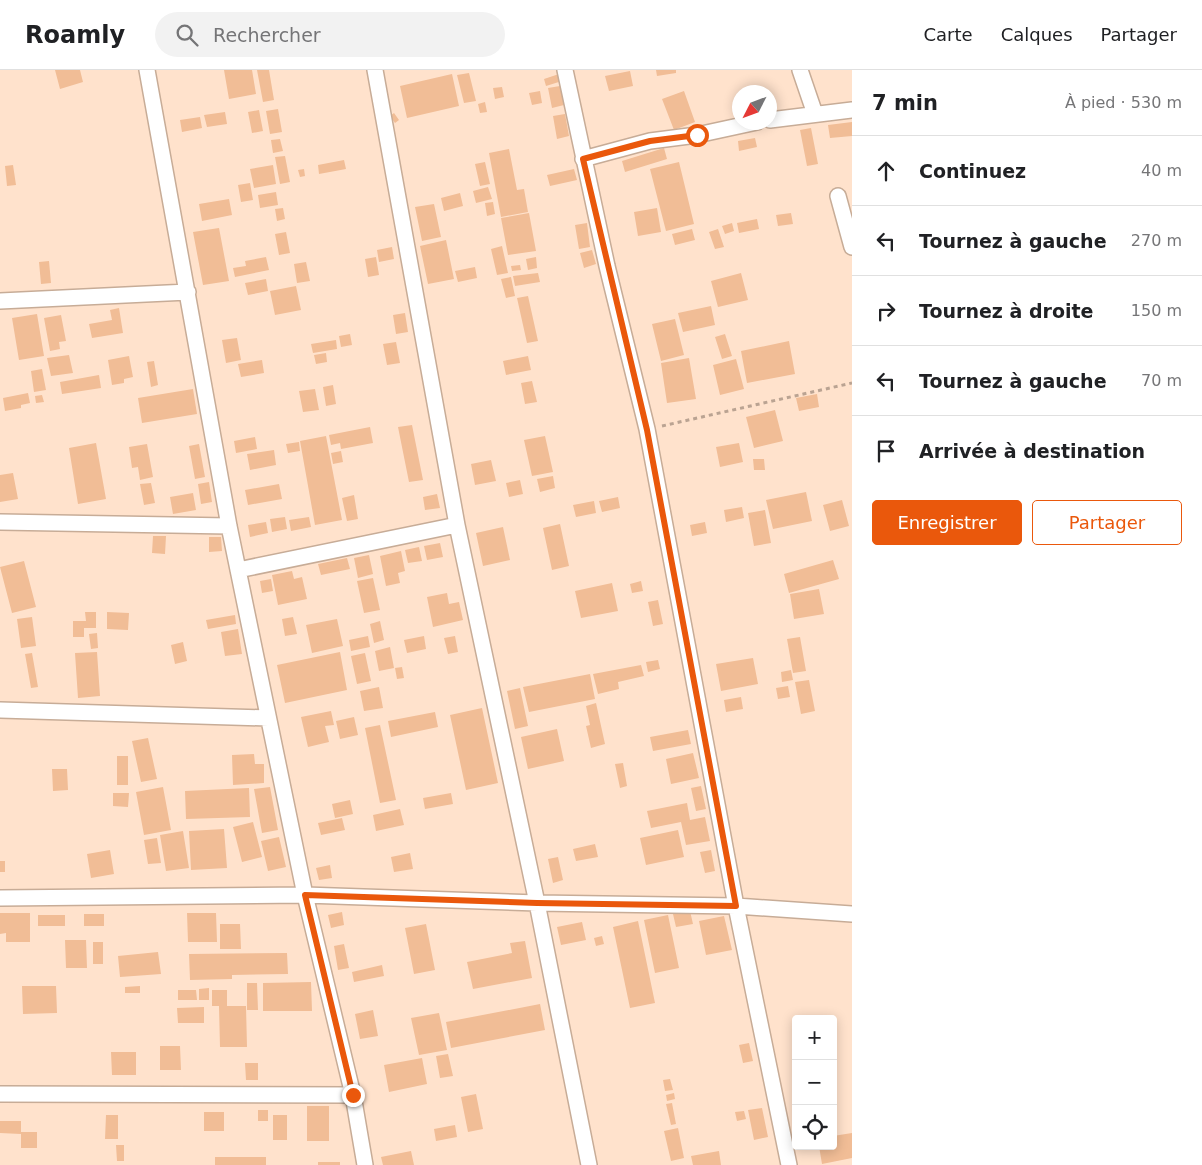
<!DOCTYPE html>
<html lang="fr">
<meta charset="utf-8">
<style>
:root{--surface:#fff;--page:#f2f2f2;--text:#202124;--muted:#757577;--line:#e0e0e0;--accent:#ea580c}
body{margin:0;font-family:"DejaVu Sans",sans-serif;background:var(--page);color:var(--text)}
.controls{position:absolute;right:15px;bottom:15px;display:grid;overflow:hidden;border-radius:5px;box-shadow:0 2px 12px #0003}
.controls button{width:45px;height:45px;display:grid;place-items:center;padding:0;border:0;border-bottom:1px solid var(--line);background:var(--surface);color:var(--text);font:25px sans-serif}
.compass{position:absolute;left:732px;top:15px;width:45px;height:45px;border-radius:50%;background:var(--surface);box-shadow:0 2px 12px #0003;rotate:228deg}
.stop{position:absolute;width:15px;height:15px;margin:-11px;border:4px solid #ea580c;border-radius:50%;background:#fff}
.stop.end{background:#ea580c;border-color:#fff;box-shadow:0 1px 5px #0008}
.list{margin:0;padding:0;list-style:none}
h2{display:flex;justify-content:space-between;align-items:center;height:65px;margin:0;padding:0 20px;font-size:21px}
h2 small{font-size:16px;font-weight:400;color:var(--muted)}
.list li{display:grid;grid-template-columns:32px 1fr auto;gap:15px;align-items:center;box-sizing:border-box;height:70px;padding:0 20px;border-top:1px solid var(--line)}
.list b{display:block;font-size:19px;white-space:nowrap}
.list em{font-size:16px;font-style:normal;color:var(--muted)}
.actions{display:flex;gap:10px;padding:15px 20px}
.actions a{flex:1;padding:11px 0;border:1px solid var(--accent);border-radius:5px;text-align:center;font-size:18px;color:var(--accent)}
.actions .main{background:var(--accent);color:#fff}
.icon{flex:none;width:28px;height:28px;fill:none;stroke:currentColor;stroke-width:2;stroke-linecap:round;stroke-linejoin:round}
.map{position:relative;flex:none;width:852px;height:1095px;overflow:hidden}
header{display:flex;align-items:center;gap:30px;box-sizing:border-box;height:70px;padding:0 25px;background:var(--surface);border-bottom:1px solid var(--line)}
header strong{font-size:24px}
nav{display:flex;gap:28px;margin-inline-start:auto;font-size:18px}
.search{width:350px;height:45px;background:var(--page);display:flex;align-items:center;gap:12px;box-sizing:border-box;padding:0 18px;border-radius:28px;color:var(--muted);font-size:19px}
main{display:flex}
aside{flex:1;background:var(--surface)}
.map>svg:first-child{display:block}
.building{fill:#f1bd96}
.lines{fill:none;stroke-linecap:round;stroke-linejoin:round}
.street-casing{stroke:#c7ac97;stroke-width:18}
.path{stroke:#baa392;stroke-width:3;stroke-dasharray:4 4;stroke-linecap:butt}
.street{stroke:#fff;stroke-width:15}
.route{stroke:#ea580c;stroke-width:6}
</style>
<header>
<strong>Roamly</strong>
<div class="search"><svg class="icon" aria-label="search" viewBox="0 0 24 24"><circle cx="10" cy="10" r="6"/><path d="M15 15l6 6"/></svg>Rechercher</div>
<nav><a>Carte</a><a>Calques</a><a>Partager</a></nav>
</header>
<main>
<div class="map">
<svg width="852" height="1095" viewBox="0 0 852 1095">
<rect width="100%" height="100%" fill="#ffe2cc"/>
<!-- building -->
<path class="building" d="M55,0H80L83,12L60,19Z
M224,0H252L256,24L229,29Z
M257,0H269L274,30L263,32Z
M656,0H676V3L657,6Z
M630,1L633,16L609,21L605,6Z
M469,3L476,31L464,33L457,5Z
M452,4L459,36L407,48L400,16Z
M559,4L562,11L546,16L544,9Z
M560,16L564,35L552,38L548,18Z
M502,17L504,27L495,29L493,18Z
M540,21L542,33L532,35L529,23Z
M684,21L695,52L674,60L662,29Z
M485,32L487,42L480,43L478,34Z
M278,39L282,62L270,64L266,41Z
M259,40L263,61L252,63L248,42Z
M225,42L227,54L207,57L204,45Z
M394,43L399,50L395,53L390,46Z
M565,44L569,66L557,69L553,46Z
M200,47L202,58L182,62L180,50Z
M852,52V66L830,68L828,55Z
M811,58L818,94L807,96L800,60Z
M755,68L757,77L739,81L738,71Z
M280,69L283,81L273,83L271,70Z
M664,78L667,89L625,102L622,91Z
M509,79L517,120L524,119L528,142L501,147L489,83Z
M285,86L290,112L280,114L275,87Z
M344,90L346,99L319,104L318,95Z
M485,92L490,114L480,116L475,94Z
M679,92L694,154L666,161L650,99Z
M13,95L16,115L7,116L5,96Z
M273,95L276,114L254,118L250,99Z
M304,99L305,106L300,107L298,100Z
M574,99L577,110L550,116L547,105Z
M250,113L253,130L241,132L238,115Z
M488,117L492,129L476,133L473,121Z
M276,122L278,135L260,138L258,125Z
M460,123L463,136L444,141L441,128Z
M229,129L232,145L202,151L199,134Z
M493,132L495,144L487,146L485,133Z
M434,134L441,167L422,171L415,137Z
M283,138L285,149L277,151L275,139Z
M657,138L661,162L638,166L634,142Z
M529,143L536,181L508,185L501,148Z
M791,143L793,154L778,156L776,145Z
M757,149L759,159L739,163L737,153Z
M587,153L590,177L579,179L575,155Z
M732,153L734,161L725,164L722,156Z
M219,158L229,211L203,215L193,162Z
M692,159L695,170L675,175L672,164Z
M718,159L724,177L715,179L709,162Z
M286,162L290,183L279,185L275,164Z
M446,170L454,209L428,214L420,176Z
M502,176L508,203L497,205L491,179Z
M392,177L394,189L379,192L377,180Z
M592,180L596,194L584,198L580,183Z
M266,187L269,200L235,207L233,198L246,196L245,191Z
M376,187L379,205L368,207L365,189Z
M536,187L537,198L528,200L526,189Z
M49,191L51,213L41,214L39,192Z
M306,192L310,211L297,213L294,194Z
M520,195L521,200L512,201L511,196Z
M475,197L477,208L458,212L455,201Z
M538,203L540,212L515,216L513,206Z
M741,203L748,230L718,237L711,211Z
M511,207L515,226L506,228L501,209Z
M266,209L268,221L248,225L245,213Z
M296,216L301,240L275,245L270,221Z
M528,226L538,271L527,273L517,228Z
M711,236L715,255L683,262L678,243Z
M119,238L123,263L92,268L89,254L112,250L110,240Z
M405,243L408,262L396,264L393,245Z
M37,244L44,286L19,290L12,248Z
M61,245L66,271L59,272L60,279L50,281L44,248Z
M675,249L684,285L661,291L652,254Z
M350,264L352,275L341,277L339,266Z
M725,264L732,286L722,289L715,267Z
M237,268L241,290L226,293L222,270Z
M336,270L337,279L313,283L311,274Z
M789,271L795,304L747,313L741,281Z
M396,272L400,293L387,295L383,274Z
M326,283L327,292L316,294L314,285Z
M69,285L73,303L51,306L47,288Z
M129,286L133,307L124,309V313L112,315L108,290Z
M528,286L531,300L506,305L503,291Z
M689,288L696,329L667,333L661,293Z
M736,289L744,319L720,325L713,295Z
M262,290L264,303L241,307L238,294Z
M154,291L158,315L151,317L147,292Z
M42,299L46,320L34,322L31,301Z
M99,305L101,318L62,324L60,312Z
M532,311L537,332L525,334L521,313Z
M333,315L336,334L326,336L323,317Z
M193,319L197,344L142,353L138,328Z
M315,319L319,340L303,342L299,321Z
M28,323L30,333L21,335V338L5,341L3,328Z
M817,324L819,337L799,341L796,328Z
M42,325L44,332L36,333L35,326Z
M775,340L783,371L754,378L746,347Z
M412,355L423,410L409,412L398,357Z
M370,357L373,373L341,379L340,373L331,375L329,365Z
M326,366L342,450L315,455L300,371Z
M545,366L553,402L532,406L524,370Z
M255,367L257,379L236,383L234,371Z
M299,372L300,381L288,383L286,374Z
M96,373L106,429L78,434L69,378Z
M739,373L743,392L720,397L716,377Z
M147,374L153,407L140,410L138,397L132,398L129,377Z
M199,374L205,407L195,409L189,376Z
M274,380L276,395L250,400L247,384Z
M341,381L343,392L333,394L331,383Z
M753,389H764L765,400H754Z
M491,390L496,411L475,415L471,394Z
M13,403L18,429L0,432V405Z
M553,406L555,418L540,422L537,409Z
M520,410L523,424L509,427L506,413Z
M209,412L212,432L201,434L198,414Z
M151,413L155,433L144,435L140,414Z
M279,414L282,429L248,435L245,420Z
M806,422L812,451L773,459L766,430Z
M193,423L196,440L173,444L170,427Z
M437,424L440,438L425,440L423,427Z
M354,425L358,449L347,451L342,428Z
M618,427L620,438L602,442L599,431Z
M842,430L849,456L830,461L823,435Z
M594,431L596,443L576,447L573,435Z
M742,437L744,448L726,452L724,440Z
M765,440L771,473L754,476L748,443Z
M285,447L287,459L272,462L270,449Z
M309,447L311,457L291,461L289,450Z
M266,452L268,463L250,467L248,455Z
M705,452L707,463L692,466L690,455Z
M560,454L569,496L552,500L543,458Z
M503,457L510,490L483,496L476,463Z
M153,466H166L165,484L152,483Z
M209,467H221L222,481L209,482Z
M440,473L443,487L427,490L424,476Z
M419,477L422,491L408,493L405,480Z
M401,481L405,501L398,503L400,513L386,516L380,486Z
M369,485L373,504L358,508L354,488Z
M347,488L350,499L321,505L318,494Z
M833,490L839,509L789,523L784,504Z
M24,491L36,537L12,543L0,497Z
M292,501L294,509L302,507L307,529L278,535L272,505Z
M373,508L380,540L364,543L357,511Z
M271,509L273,521L262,523L260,511Z
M641,511L643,521L632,523L630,514Z
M612,513L618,541L581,548L575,521Z
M819,519L824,544L794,549L790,524Z
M447,523L449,534L459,532L463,550L433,557L427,527Z
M658,530L663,554L653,556L648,532Z
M85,542H96V558H84V567H73V551H86Z
M107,542L129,543L128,560L107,559Z
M235,545L236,554L208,559L206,550Z
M32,547L36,576L21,578L17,549Z
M293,547L297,564L285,566L282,549Z
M337,549L343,576L312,583L306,555Z
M380,551L384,570L374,573L370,554Z
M238,559L242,584L225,586L221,562Z
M97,563L98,578L91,579L89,564Z
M368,566L370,577L351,581L349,570Z
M424,566L426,579L407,583L404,570Z
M455,566L458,582L448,584L444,568Z
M800,567L806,601L793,603L787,569Z
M183,572L187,591L175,594L171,575Z
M390,577L394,598L379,601L375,581Z
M97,582L100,626L78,628L75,583Z
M340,582L347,620L285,633L277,595Z
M32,583L38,617L31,618L25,584Z
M365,583L371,611L357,614L351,586Z
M753,588L758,614L721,621L716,594Z
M658,590L660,599L648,602L646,592Z
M641,595L644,606L618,612L619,619L598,624L593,604Z
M402,597L404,608L397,609L395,598Z
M791,600L793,610L782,612L781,602Z
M590,604L595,629L529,642L523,617Z
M809,610L815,641L801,644L795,612Z
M788,616L790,627L778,629L776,618Z
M379,617L383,638L364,641L360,621Z
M520,618L528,656L515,659L507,621Z
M741,627L743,639L726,642L724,630Z
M596,633L605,674L591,678L586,656L590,655L586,636Z
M482,638L498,713L466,720L450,645Z
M331,641L334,655L325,656L329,672L308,677L301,647Z
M435,642L438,657L391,667L388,651Z
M354,647L358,665L340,669L336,651Z
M380,655L396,730L380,733L365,658Z
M557,659L564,691L528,699L521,667Z
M688,660L691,674L653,681L650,667Z
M148,668L157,709L141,712L132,671Z
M693,683L699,708L671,714L666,689Z
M254,684L255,694H264V713L233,715L232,685Z
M117,686H128V715H117Z
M623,693L627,716L620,718L615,694Z
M52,699H67L68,720L53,721Z
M701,716L706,739L696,741L691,718Z
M163,717L171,760L144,765L136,722Z
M270,717L278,760L262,763L254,719Z
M249,718L250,747L186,749L185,721Z
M113,723H129L128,737L113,736Z
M451,723L453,734L425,739L423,728Z
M350,730L353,744L335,748L332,734Z
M687,733L690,750L705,747L710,771L686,775L681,752L651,758L647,741Z
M400,739L404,755L376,761L373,745Z
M342,748L345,760L321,765L318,753Z
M253,752L262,787L242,792L233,757Z
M224,759L227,798L191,800L189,761Z
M678,760L684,787L646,795L640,768Z
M183,761L189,798L166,801L160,765Z
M279,767L286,797L268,801L261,771Z
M157,768L161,793L148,794L144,770Z
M595,774L598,787L576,791L573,779Z
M110,780L114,804L91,808L87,784Z
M711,780L715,801L705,803L700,782Z
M410,783L413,799L394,802L391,787Z
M558,787L563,810L553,813L548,789Z
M0,791H5V802H0Z
M330,795L332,808L319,810L316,798Z
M690,841L693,854L676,857L673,844Z
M342,842L344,855L331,858L328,845Z
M0,843H30V872H6V863L0,864Z
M187,843H216L217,872H188Z
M84,844H104V856H84Z
M38,845H65V856H38Z
M668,845L679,898L655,903L644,850Z
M724,846L732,880L706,885L699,851Z
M638,851L655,933L630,938L613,857Z
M582,852L586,870L561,875L557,857Z
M220,854H240L241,879H220Z
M426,854L435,900L414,904L405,858Z
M602,866L604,874L596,876L594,868Z
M65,870H86L87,898H66Z
M525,871L532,908L473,919L467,892L512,883L510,873Z
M93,872H103V894H93Z
M344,874L349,898L338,900L334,876Z
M158,882L161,904L120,907L118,886Z
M287,883L288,904L232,905V909L190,910L189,884Z
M382,895L384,906L354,912L352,902Z
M311,912L312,941H263V913Z
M247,913H257L258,940H247Z
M22,916H56L57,943L23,944Z
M140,916V923H125V917Z
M209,918V930H199V919Z
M178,920H196L197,930H178Z
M212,920H227V936H246L247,977H220L219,936H212Z
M540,934L545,960L451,978L446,952Z
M204,937V953H178L177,938Z
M373,940L378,966L360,969L355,944Z
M439,943L447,980L419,985L411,948Z
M749,973L753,991L743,993L739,975Z
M160,976H180L181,1000H160Z
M111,982H136V1005H112Z
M448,984L453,1006L440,1008L436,986Z
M422,988L427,1014L389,1022L384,995Z
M245,993H258V1010H246Z
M670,1009L673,1020L665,1021L663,1010Z
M674,1023L675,1029L667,1031L666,1025Z
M476,1024L483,1059L468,1062L461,1027Z
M672,1033L676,1054L671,1055L666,1034Z
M307,1036H329V1071H307Z
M762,1038L768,1067L754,1070L748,1040Z
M258,1040H268V1051H258Z
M744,1041L746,1049L737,1051L735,1042Z
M204,1042H224V1061H204Z
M106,1045H118V1069H105Z
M273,1045H287V1070H273Z
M0,1051H21V1062H37V1078H21V1064L0,1063Z
M455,1055L457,1067L436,1071L434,1059Z
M678,1058L684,1088L671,1091L664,1061Z
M852,1063V1088L822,1094L819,1076H833V1066Z
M116,1075H124V1091H117Z
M411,1081L414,1095H383L381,1087Z
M719,1081L721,1095H693L691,1086Z
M215,1087H266V1095H215Z
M318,1092H340V1095H318Z"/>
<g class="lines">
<!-- street casing -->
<g class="street-casing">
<path id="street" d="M147,0L229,456L305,825L353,1025L365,1095
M375,0L457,455L537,833L589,1095
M565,0L607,196L647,359L736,836L789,1095
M800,0L815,44
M770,50L852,40
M583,89L650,71L697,65L757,52
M838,126L852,177
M0,231L188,222
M0,452L229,456
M238,500L457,455
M0,640L268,648
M0,828L305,825L537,833L736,836L852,844
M0,1024L353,1025"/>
</g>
<!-- path -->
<path class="path" d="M662,356L852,313"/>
<!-- street -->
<use href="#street" class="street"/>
</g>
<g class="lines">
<!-- route -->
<path class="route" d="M353,1025L305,825L537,833L736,836L647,360L583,89L650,71L697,65"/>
</g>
</svg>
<div class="controls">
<button>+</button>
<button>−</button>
<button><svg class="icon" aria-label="locate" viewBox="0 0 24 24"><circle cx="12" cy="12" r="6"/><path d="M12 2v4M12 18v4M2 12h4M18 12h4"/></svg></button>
</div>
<svg class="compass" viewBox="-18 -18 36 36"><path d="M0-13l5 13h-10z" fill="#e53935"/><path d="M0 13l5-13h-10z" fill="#757577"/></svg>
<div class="stop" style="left:697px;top:65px"></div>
<div class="stop end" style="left:353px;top:1025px"></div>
</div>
<aside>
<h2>7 min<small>À pied · 530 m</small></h2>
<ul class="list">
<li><svg class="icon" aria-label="ahead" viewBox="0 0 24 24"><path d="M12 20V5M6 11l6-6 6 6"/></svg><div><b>Continuez</b></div><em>40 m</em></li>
<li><svg class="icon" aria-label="left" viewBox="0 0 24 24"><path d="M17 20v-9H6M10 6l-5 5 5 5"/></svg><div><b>Tournez à gauche</b></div><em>270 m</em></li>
<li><svg class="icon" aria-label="right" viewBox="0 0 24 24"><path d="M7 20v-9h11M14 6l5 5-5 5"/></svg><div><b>Tournez à droite</b></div><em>150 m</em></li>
<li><svg class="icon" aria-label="left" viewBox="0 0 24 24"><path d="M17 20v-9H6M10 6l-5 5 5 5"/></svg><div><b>Tournez à gauche</b></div><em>70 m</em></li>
<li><svg class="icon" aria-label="arrive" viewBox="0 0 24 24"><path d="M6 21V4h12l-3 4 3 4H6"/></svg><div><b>Arrivée à destination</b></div></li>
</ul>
<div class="actions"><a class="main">Enregistrer</a><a>Partager</a></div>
</aside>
</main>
